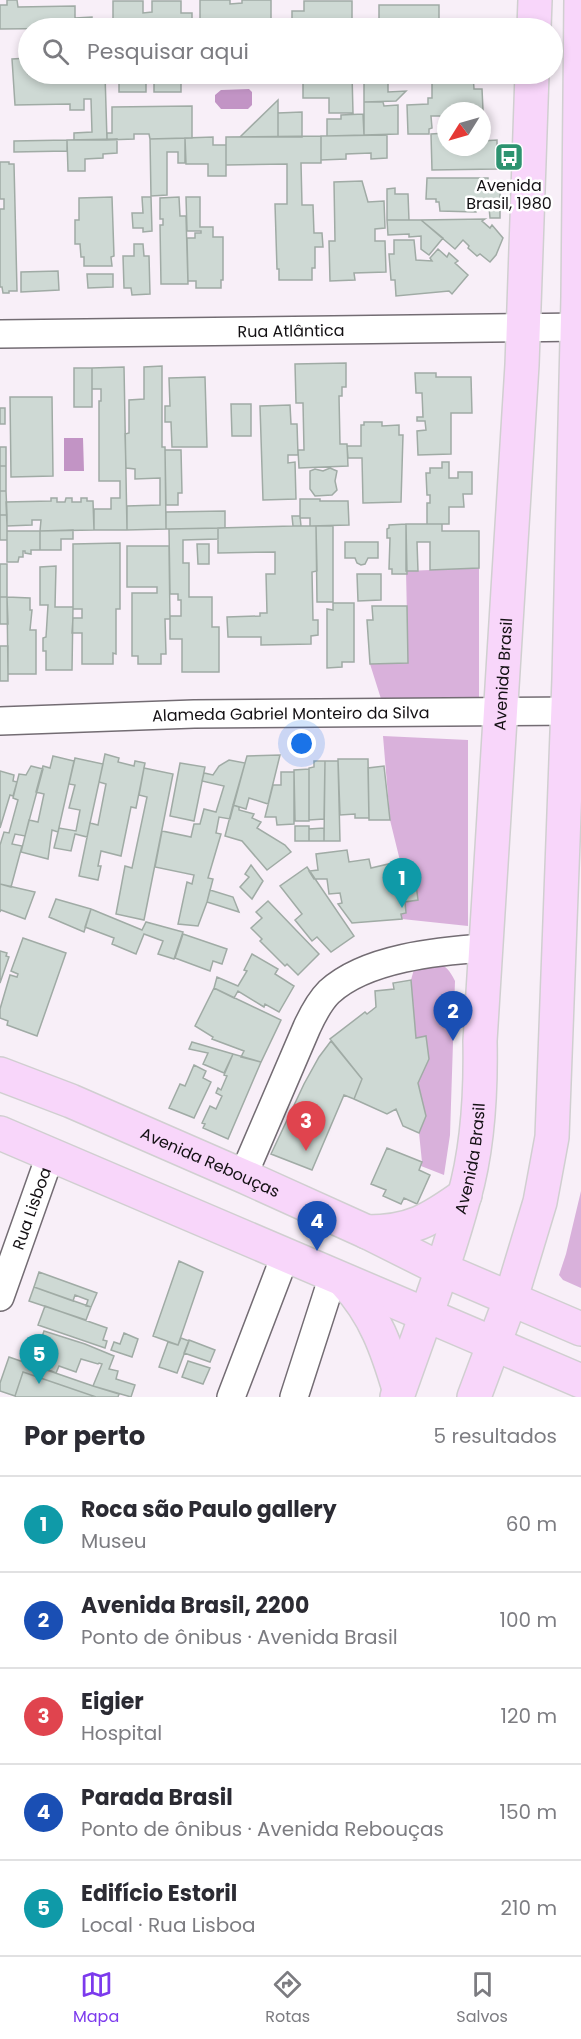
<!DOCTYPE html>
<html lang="pt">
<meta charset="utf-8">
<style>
:root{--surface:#fff;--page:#f2f2f3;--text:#2b2b33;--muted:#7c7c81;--line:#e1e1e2;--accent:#7c3aed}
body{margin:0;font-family:Poppins,sans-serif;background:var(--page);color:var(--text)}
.compass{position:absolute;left:437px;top:102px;width:54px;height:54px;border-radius:50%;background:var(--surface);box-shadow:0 3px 9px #0003;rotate:233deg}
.you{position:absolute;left:302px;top:744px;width:21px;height:21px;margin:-15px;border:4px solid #fff;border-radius:50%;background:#1a73e8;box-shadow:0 0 0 9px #1a73e833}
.badge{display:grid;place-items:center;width:39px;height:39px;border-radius:50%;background:var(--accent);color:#fff;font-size:20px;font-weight:700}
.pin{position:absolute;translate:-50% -50px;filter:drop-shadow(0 2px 3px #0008)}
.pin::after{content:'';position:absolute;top:32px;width:21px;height:18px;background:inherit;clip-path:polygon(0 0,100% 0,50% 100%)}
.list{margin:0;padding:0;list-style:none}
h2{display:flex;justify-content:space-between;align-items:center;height:78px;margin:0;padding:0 24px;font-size:26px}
h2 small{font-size:20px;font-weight:400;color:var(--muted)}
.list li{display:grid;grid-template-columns:39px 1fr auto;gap:18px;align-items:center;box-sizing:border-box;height:96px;padding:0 24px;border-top:2px solid var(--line)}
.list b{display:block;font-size:22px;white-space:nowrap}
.list p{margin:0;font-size:20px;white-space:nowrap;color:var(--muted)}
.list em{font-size:20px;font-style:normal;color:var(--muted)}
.icon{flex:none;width:33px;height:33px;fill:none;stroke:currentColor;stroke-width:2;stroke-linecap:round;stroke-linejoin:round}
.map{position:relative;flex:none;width:581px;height:1397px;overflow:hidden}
.search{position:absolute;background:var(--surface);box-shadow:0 3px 9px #0003;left:18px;right:18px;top:18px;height:66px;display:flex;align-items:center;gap:15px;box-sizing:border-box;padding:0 21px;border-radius:33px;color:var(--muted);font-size:22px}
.sheet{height:558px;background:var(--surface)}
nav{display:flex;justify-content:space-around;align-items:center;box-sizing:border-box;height:84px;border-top:2px solid var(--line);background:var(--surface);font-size:16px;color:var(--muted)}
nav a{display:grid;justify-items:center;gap:3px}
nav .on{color:var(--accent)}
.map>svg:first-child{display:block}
.green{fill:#d9b1db}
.water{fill:#c294c5}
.building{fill:#ced9d4;stroke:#a0aba5;stroke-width:1.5}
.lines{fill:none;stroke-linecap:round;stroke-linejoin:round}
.minor-casing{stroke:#736c73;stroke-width:30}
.major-casing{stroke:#d0cfd0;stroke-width:36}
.minor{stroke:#fff;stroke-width:27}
.major{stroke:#f8d6fa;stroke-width:33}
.labels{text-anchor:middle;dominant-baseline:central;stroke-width:5;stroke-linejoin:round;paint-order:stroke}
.poi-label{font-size:16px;fill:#131013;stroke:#fff}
.street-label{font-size:16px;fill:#131013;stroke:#fff}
</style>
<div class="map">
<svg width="581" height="1397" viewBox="0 0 581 1397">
<rect width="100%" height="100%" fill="#f8eff8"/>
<!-- green -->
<path class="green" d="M479,568V704L382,702L370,664L408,663L406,571Z
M383,736L468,740V926L402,919L401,914L406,913L405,902L418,900L404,877L390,820Z
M416,962C437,963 445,960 455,981L450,1135L444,1175L421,1166L422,1162L419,1133L426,1116L418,1083L429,1059L426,1037L416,1038L411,980Z
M581,1191V1288L563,1280L559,1275L566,1254Z"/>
<!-- water -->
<path class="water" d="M249,89L252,92V105L248,109H221L215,102V95L221,90Z
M64,438H83L84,471H64Z"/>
<!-- building -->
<path class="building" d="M7,0H17L18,7L75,6V18L92,17V28L0,29V5H7Z
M200,0H230V4L242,3V0H271V25H267V28H204V24L200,23Z
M113,1H143V13L152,12V1H181V13H192V28H113Z
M304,1H352V28H292V11H304Z
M379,5H439V28H379Z
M28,58V74H105L107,140H74V133L92,132L91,99H84V110H70V104L15,105L12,59Z
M154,74H181V92H154Z
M303,74H352L353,113H329V98H303Z
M457,74H473L474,89H482L483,110L446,111V116H431L432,128L429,129V134H408L407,105L428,104V98H432V81L458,80Z
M388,76V92L406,91L396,101L364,102V77Z
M146,77V92H119V78Z
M278,100V137H240Z
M364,102H383L384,106L398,105V134L364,135Z
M192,106V138L150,139L149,134H134V139L107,140V133H112V107Z
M302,112V137H278V113Z
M363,114L364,135L327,136V119H341V115Z
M446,133V147H482V141L497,140V169L432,170L431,134Z
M387,135V158L371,159V153L346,154V159L321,160V136Z
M321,136V163H301L302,205H313L314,233H322L323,247H315V268H312V280H279V269H277L275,204H287V164L226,165V137Z
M213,137V145H226V176H208V164H186L185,138Z
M185,138V163H178V152H167V195L151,196L150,139Z
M117,139V153L103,154V158L85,159V171H68L67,140Z
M67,140V151L14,152V141Z
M0,162H9V164H14L17,291H9V293H3L2,287H0V209H4V199H0Z
M427,178H488V184H500V218H490L489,207H476V212L440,211L439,202H436V199H426Z
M362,181L368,202L384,201L385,228L375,229V241H385L386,272L354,273L355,280L330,281L329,241H335L334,182Z
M395,188V194H408L409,220H387V189Z
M112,197L114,256L111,257L112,266H84V257H81L80,244H75V220H79V198Z
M142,197H151L152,231L143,232V228H133L132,213H143Z
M179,197L180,216H186L188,284H161L160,225H163V219H160V198Z
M186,197H200V227H213V237H223V280H221V288H196V281H188L187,238H195V233H201V231H187Z
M485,219L482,221L490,228L492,225L503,238L496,255L490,262L480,254L477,256L468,248L469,246L463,240L455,249L421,220Z
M387,220H421L443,238L429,255L421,249V236L409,237V234L388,235Z
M394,240H414L416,260L432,261L430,258L438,249L447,257L449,253L458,261L455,263L468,275L452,294L449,291L396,296L395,280H391L389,254H394Z
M134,244H143L144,256H149L150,294L132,295L131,288H124L123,256H134Z
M58,271L59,290L21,292V272Z
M87,274H113V287L88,288Z
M346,363V387H342V396H339L340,444H347L348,466L299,468L298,450H304L303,403H296L295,364Z
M162,366V447H165L166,529L127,530V506L160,505V478L135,479V469L126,468L125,434L129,433V400L144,399V367Z
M124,367L127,530H94V509H111V498H120V481H99V401H101V389H92V368Z
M74,368H92V407H74Z
M415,373H436V377H471L472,413H451V454L418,455L417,431L426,430L425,421H417V417H423L422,393H416Z
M205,377L207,447H172L171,422H165V406H170L169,378Z
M10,397H52L53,476L11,477Z
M231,404H251V436H232Z
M290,405L291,424H297L298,455H288V463L295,462L296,499L263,500L260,406Z
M0,408H5V424H0Z
M364,422H382V426L399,425V435H403L401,502L363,503L362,458H348L347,446H361V425H364Z
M0,447H6V466H0Z
M165,450H181L182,493H178V505H166Z
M442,462H449V478H458V472H472V494H463L464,507H449V524H427V503H430V495H427L426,473H430V468H442Z
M0,466H6V491H0Z
M330,468L337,471L335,481L337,490L332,495L315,496L310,489V471L315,469L323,471Z
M0,491H6L7,515H0Z
M51,498H57V502H65L66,498H72V502H81V498H87V501H93L94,530L40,531L41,520H32V525L7,526L6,502L51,501Z
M300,499H320V501H348L349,525L310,526V518H300Z
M225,511V528L166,529V512Z
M0,515H7V540H0Z
M292,516H300L301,526H293Z
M406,524L407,574H392V569H389L390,538H387V529L389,528V525Z
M406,524H442V531H479V568L430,570V542H417L418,571H406Z
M293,526H316L317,571L312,572L313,620H318V635L311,636V644L261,645V637H228L227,617L260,616V613H267L266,574H275V552L218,553V528Z
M316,526H333V602H317Z
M218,528V539L183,540V563H189V597H212V627H219V672H182V639H170V616H181V600H178V594H170L169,529Z
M73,530V539H61V550H40V531Z
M7,531H40V550H31V554L25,553V551H23V557H19L18,562H7Z
M345,542H378V558H368L365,564L361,565L357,563L355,558H345Z
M120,543V609H116V654L113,653V664H82V633H72L73,618H82V609H73V544Z
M197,544H209V564H198Z
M127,546H169L170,619H165L166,654H161V664H138V656H132V593H157V587H127Z
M0,564H7V597H0Z
M56,566L55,607H73L72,670H46V651H43V638L46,637L48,605H40V567Z
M357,574H381V600L358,601Z
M0,597H7L8,624H0Z
M7,597L30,598V610H32L30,630H36V674H8Z
M333,603H354V662H342V667L327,668V609L333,610Z
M372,606H407L408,663L370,664L367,620H373Z
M0,646H8V681H0Z
M105,754L119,758L118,762L134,766L135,761L145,763L136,808L131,807L121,856L101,851L98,866H101L98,880L79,876L90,823L98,825L106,784L99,782Z
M280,755L268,804L249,798L246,809L233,805L247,756Z
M53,756L74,761L58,832L52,830L48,859L21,852L29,820L38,822L44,794L36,792L43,766L50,768Z
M75,758L103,764L87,837L75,834L71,851L54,848L59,828L76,831L80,810L69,808L75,785L69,784Z
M338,759H368L369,818H355V814L340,815Z
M229,760L245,763L230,819L219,817L216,833L221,834L208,878L213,879L207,902L198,926L178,924L187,882L192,884L194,875L155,867L162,831L191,837L194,824H200L204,809L216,812L224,786L202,781L204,773L213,775L219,766Z
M314,761H325L324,819L309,820V768L314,767Z
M325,761H338L340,841H324Z
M180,763L205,767L194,821L170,816Z
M31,766L43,769L25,836L15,834L12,844L22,846L11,887L0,884V845L4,832L9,833L18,800L13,798L19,774L26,775Z
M384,766L390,820H369L368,768Z
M144,768L173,774L144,920L116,914L125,866L132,868L147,797L139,795Z
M309,769V821H295L294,770Z
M0,771L14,775L13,781L17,782L13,796L10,795L0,828Z
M281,772H294V824L277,825L276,817H265L273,785H281Z
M233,805L239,807V810L254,814L252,818L261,822L257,828L285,845L291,852L267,870L242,841L225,836Z
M295,826H309V841H295Z
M324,828V841H309V829Z
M347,850L349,862L369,859L371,868L397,862L398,866L402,865L404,877L415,876L418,900L405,902L406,913L401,914L402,919L352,923L338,904L342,903L340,893L329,894L327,879H314L309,871L318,870L316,854Z
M251,865L263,881L252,899L240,887L249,877L245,874Z
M307,867L354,936L331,952L317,937L312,941L295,920L302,914L280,886Z
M0,884L35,892L25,919L1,910L0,912Z
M210,890L233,897L239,912L207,902Z
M56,899L91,909L84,932L49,917Z
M268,901L319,954L298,975L287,964L285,966L260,941L262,939L251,928L262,918L256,912Z
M91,909L142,930L146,922L183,932L174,959L158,954L163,941L144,934L136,954L112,944L114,938L85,927Z
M183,934L227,949L222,964L213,961L210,971L175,958Z
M23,938L66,953L37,1036L7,1025L8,1021L0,1018V1009L10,975L17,977L18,974L11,971Z
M0,951L7,953L6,956L9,957L0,983Z
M252,954L278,969L275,974L294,986L279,1012L265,1004L264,1007L238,991L234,998L214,988L217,977L238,986L247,971L244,970Z
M411,980L416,1038L426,1036L429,1059L418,1083L426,1116L419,1133L403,1126L396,1109L387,1114L354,1099L362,1079L330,1039L365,1012L367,1014L376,1007L375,991L394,989L393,983Z
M214,988L281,1020L261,1062L241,1057L244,1051L212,1039L213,1037L195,1026Z
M331,1041L362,1079L354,1099L344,1095L312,1170L271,1154L304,1084L319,1057Z
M192,1042L233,1054L224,1073L203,1064L208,1053L189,1049Z
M233,1054L261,1062L228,1139L203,1128L205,1124L202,1123L210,1106L216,1109L222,1096L216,1093L218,1088L221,1090L227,1076L224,1075Z
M194,1065L206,1071L203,1078L211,1082L194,1118L169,1108L180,1084L185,1086Z
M387,1148L422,1162L419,1170L430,1175L417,1204L404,1198L401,1204L383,1196L386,1190L371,1184Z
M179,1261L203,1272L178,1345L153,1336Z
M39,1272L97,1293L91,1307L86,1306L88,1300L75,1295L73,1301L34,1287Z
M34,1287L91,1307L86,1320L29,1301Z
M45,1306L107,1328L103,1340L107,1341L105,1348L38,1325Z
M44,1331L85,1344L114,1356L109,1369L118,1371L116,1379L135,1385L131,1397L93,1386L102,1364L99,1363L98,1364L81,1359L76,1372L59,1366L56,1373L49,1370L51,1363L35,1358Z
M124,1333L138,1339L132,1357L111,1350L114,1342L120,1344Z
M181,1338L189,1341L177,1373L159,1367L168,1342L178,1345Z
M189,1340L215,1350L210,1362L184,1353Z
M9,1357L93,1386L119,1394L118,1397H96L23,1372L15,1396L0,1391V1383Z
M188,1361L210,1368L203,1384L182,1377Z
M23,1372L96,1397H16L15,1396Z"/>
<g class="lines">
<!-- minor casing -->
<g class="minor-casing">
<g id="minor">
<path id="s1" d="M0,334L581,327"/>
<path id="s2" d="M0,721L194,714L581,711"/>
<path d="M243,1176L307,1027C313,1014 319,1002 329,992C366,958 438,951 486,948"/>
<path id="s3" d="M0,1297L51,1153"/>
<path d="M231,1397L285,1256"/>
<path d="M294,1397L333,1276"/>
</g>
</g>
<!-- major casing -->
<g class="major-casing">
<g id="major">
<path d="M534,28L535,0"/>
<path id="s4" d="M0,1074L71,1101L243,1176L367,1232L441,1269L581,1329"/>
<path d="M0,1133L581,1381"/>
<path d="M367,1232C411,1232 430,1220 465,1195"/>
<path d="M346,1283C375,1314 387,1349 399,1389"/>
<path id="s5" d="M397,1397C420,1331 446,1264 464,1197C478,1148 481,1092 480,1041L522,365L532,74"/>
<path d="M474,1397L511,1298L540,1202L552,1137L569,679L578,297L581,0"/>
</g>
</g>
<!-- minor -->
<use href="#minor" class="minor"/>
<!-- major -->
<use href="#major" class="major"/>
</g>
<!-- icons -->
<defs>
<g id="bus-square" transform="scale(1.5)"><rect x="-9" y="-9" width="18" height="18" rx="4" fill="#2d9370" stroke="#fff"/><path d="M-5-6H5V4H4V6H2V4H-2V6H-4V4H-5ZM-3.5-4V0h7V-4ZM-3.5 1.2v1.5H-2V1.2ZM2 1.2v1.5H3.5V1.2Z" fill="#fff"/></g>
</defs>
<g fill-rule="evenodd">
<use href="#bus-square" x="509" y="157"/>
</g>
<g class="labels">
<!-- poi labels -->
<g class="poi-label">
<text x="509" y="185">Avenida<tspan x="509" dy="18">Brasil, 1980</tspan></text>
</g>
<!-- street labels -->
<g class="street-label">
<text stroke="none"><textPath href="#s1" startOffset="291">Rua Atlântica</textPath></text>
<text stroke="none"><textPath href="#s5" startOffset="736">Avenida Brasil</textPath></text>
<text stroke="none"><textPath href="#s2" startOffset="291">Alameda Gabriel Monteiro da Silva</textPath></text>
<text stroke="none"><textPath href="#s5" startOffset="250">Avenida Brasil</textPath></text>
<text stroke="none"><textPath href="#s4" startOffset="228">Avenida Rebouças</textPath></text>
<text stroke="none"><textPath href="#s3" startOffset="94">Rua Lisboa</textPath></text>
</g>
</g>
</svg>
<svg class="compass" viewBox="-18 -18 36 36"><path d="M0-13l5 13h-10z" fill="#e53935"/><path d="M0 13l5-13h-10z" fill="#7c7c81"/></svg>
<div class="you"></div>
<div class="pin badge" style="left:402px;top:908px;background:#0f9aa8">1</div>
<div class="pin badge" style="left:453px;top:1041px;background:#1a4fb4">2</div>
<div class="pin badge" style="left:306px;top:1151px;background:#e0444e">3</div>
<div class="pin badge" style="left:317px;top:1251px;background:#1a4fb4">4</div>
<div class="pin badge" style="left:39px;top:1384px;background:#0f9aa8">5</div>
<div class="search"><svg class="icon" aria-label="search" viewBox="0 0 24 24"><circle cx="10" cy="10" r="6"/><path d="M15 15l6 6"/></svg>Pesquisar aqui</div>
</div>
<section class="sheet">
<h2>Por perto<small>5 resultados</small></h2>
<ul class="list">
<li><span class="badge" style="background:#0f9aa8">1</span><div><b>Roca são Paulo gallery</b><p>Museu</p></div><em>60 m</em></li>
<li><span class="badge" style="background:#1a4fb4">2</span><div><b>Avenida Brasil, 2200</b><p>Ponto de ônibus · Avenida Brasil</p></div><em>100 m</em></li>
<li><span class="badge" style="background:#e0444e">3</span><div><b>Eigier</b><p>Hospital</p></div><em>120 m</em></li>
<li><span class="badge" style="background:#1a4fb4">4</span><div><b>Parada Brasil</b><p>Ponto de ônibus · Avenida Rebouças</p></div><em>150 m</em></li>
<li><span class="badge" style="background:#0f9aa8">5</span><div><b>Edifício Estoril</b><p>Local · Rua Lisboa</p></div><em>210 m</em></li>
</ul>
</section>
<nav>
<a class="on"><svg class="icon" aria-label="map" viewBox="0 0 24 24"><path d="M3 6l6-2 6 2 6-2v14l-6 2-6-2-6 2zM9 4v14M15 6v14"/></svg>Mapa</a>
<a><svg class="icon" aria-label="directions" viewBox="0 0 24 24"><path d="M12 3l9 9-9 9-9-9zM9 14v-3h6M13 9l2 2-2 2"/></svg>Rotas</a>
<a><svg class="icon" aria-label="saved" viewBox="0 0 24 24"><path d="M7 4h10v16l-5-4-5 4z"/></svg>Salvos</a>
</nav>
